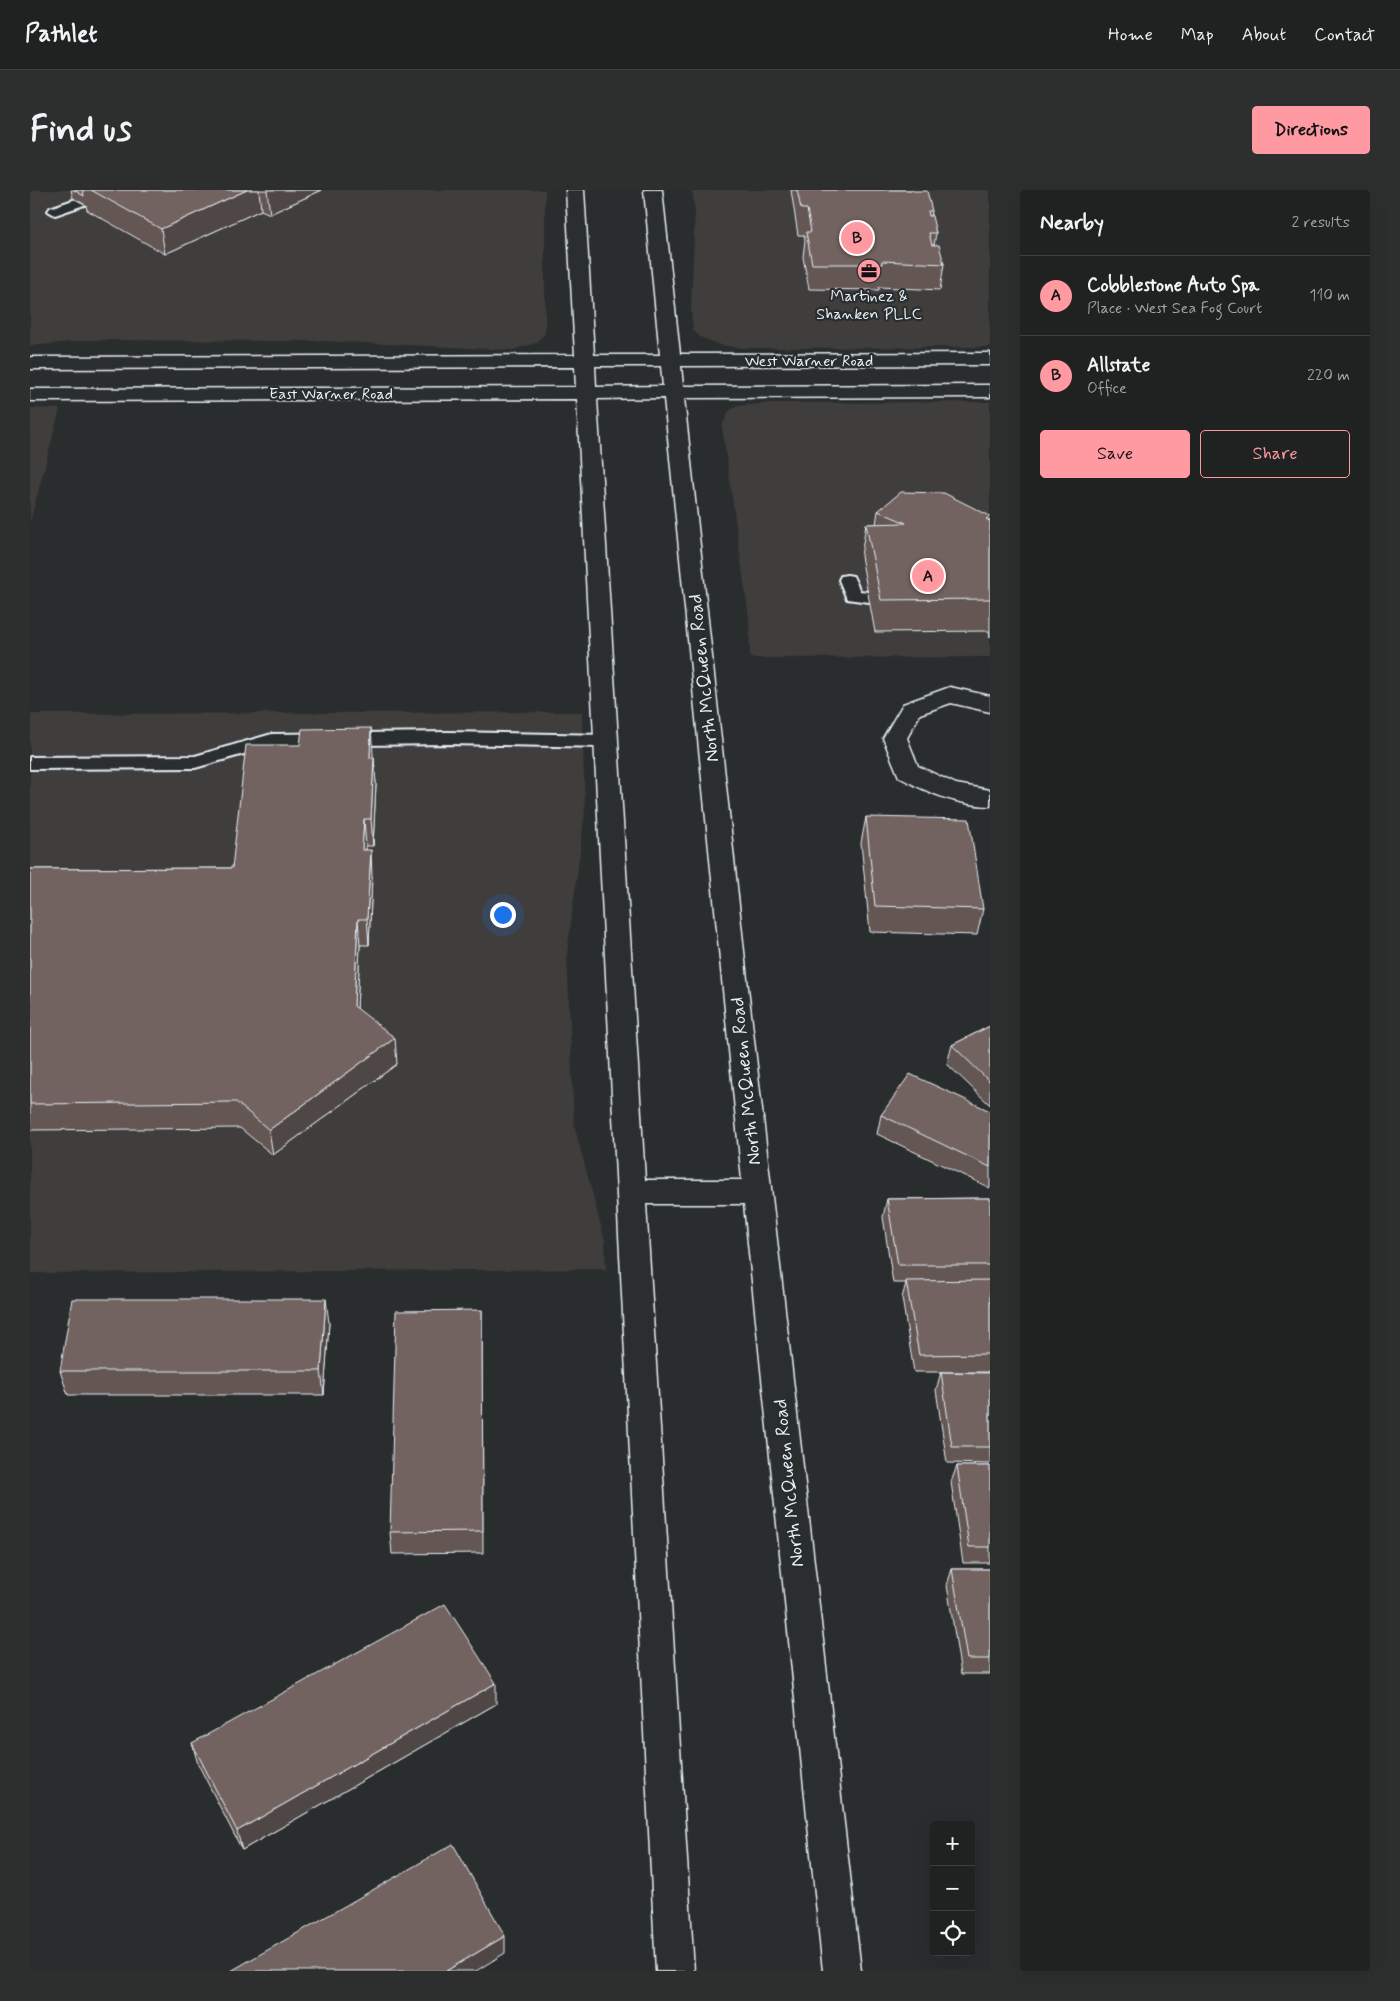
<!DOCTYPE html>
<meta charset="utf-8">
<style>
:root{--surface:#202222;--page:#2d2f2f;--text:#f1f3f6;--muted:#a2a4a5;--line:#3d3f40;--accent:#ff9aa2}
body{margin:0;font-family:Mynerve,sans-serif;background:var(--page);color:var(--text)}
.controls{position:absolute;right:15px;bottom:15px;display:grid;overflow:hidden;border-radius:5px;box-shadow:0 5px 20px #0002}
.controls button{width:45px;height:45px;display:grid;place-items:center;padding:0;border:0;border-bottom:1px solid var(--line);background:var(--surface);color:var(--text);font:25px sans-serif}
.you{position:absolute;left:472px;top:724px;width:18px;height:18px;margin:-12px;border:4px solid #fff;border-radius:50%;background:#1a73e8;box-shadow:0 0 0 8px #1a73e833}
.badge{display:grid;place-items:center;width:32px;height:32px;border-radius:50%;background:var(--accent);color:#111;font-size:16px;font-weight:700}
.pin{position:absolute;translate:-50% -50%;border:2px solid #fff;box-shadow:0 1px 5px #0006}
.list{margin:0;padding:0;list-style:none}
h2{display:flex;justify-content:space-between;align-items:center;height:65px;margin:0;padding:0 20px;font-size:21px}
h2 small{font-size:16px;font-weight:400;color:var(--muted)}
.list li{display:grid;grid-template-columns:32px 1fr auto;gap:15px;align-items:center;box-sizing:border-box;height:80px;padding:0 20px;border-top:1px solid var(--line)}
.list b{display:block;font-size:19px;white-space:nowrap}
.list p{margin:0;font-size:16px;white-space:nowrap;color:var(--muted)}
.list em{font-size:16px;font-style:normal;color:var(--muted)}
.actions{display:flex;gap:10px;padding:15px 20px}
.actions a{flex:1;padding:11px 0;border:1px solid var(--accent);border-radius:5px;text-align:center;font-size:18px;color:var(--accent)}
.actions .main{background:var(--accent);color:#111}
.icon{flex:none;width:28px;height:28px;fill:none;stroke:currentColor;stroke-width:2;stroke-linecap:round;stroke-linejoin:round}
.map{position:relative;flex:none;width:960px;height:1781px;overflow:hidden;border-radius:5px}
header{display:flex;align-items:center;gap:30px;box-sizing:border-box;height:70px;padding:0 25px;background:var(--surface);border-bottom:1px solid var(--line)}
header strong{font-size:24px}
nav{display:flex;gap:28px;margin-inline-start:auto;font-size:18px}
.intro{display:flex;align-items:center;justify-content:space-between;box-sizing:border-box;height:120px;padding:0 30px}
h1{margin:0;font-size:35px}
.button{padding:12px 22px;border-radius:5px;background:var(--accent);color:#111;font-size:18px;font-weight:700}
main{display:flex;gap:30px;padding:0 30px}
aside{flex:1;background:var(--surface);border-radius:5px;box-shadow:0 5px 20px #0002}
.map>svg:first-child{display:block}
.built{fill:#403e3d}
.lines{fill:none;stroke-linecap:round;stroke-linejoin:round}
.service-casing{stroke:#e8f1f8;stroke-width:4}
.minor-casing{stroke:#e8f1f8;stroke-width:3}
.secondary-casing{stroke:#e8f1f8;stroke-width:3}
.service{fill:#2a2d2e;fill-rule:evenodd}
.minor{fill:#2a2d2e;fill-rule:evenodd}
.secondary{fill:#2a2d2e;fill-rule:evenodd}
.wall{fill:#635653;stroke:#e8f1f8}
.shaded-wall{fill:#504644;stroke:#e8f1f8}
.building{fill:#736461;stroke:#e8f1f8}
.labels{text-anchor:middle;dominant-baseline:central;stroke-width:4.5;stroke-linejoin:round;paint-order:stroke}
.far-poi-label{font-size:16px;fill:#e8f1f8;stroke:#2a2d2e}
.far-street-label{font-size:16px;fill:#e8f1f8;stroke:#2a2d2e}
.street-label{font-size:19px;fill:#e8f1f8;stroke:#2a2d2e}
</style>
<header>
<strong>Pathlet</strong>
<nav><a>Home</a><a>Map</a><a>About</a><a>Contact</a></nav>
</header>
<div class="intro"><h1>Find us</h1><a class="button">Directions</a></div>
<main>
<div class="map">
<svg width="960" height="1781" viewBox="0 0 960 1781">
<rect width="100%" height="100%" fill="#2a2d2e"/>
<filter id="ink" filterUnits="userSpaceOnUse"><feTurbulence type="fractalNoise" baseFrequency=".02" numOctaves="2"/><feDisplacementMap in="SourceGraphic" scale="10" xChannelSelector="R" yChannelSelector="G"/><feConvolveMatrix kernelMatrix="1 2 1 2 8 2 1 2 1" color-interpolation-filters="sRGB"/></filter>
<g filter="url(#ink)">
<!-- built -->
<path class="built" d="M0,0H515V143L506,153L482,160L294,151L58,150L0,156Z
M662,0H960V157L712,158L690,155L670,147L663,140L661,120L665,22Z
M960,212V467L720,468L719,428L692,236L699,221L708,216L742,213Z
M0,218L30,219L0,332Z
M552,522L555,621L537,764L544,935L575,1051L576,1079L0,1083V524Z"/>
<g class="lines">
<!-- service casing -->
<g class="service-casing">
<path id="service" d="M52,7L57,8L59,11L57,14L25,25L18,21L20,18Z
M817,385L823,386L830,401L845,403L848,407L845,411L839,412L817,409L809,390L811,386Z
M418,542L576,545L582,547L585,551L582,555L576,557L418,554L242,556L165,578L0,579V567L165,566L242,544Z"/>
</g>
<!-- minor casing -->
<g class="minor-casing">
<path id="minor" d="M920,497L960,506V522L921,513L890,524L877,548L888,576L926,594L960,600V616C927,615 898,603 869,587L853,548L873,514Z"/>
</g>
<!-- secondary casing -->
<g class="secondary-casing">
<path id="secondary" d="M536,0H554L564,165H630L614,0H632L650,164L960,163V175L651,176L653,196L960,195V207L654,208L717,789L831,1781H793L714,1014H616L664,1781H626L547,209L0,211V199L546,197L545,177L0,179V167L545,165ZM565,176H631L633,196L566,197ZM634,208L712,990H615L567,209Z"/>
</g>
<!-- service -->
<use href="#service" class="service"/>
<!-- minor -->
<use href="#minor" class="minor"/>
<!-- secondary -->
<use href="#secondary" class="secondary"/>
</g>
<!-- wall -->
<path class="wall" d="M41,0H292L240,24L231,20L135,64L57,20L56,15L43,8Z
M761,0H882L902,21L901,26L906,43L904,55L914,74L910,100L849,97V100L779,99L773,67L775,50L774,45H768Z
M848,321L960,331V447L959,441L845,442L831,366L836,334H846Z
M343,565V568H344L346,594L343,656H336V660L342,687L339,755H330L327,819L367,874L243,965L210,938L0,940V679L202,678Z
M836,627L953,719L947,745L840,742L831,653Z
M960,836V915L917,874L922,855Z
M960,921V998L847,944L851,925Z
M960,1008V1182H884L872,1108L876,1093H863L853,1027L857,1009Z
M452,1120L453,1363L362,1364L360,1342Z
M299,1133L294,1205H38L30,1181Z
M911,1182L960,1183V1274L917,1273L906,1200Z
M927,1276H960V1373H933L921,1292Z
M922,1379H960V1484H931L917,1395Z
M466,1514L212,1660L168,1574L162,1553Z"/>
<!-- shaded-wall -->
<path class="shaded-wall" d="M217,0H229L231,20L135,64L131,39Z
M237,0H292L240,24Z
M341,538L343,565L342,594L340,568Z
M344,568L346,594L343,656L341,629Z
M334,629L336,656L334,687L332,660Z
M341,660L342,687L339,755L337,729Z
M328,729L330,755L326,842L324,816Z
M365,848L367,874L243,965L239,940Z
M296,1109L299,1133L294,1205L291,1181Z
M466,1493V1514L212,1660L207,1641Z
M475,1746V1763L446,1781H416Z"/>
<!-- building -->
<path class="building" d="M44,0H53L54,6Z
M61,0H217L131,39Z
M767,0H882L883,1H897L902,21H898L899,26H902L906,43H899L902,55H909L914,74L852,71V74H782L776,42H781L777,19H771Z
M871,302L914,303L960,326L956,329L960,331V409L851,410L836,334L876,333L848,321Z
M341,538L340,568H344L341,629H334L332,660H341L337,729H328L324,816L365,848L239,940L206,912L0,914V679L202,678L216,555H270L272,539Z
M836,627L939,629L953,719L845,716Z
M960,836V892L922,855Z
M880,884L960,921V977L851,925Z
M960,1008V1075H868L857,1009Z
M960,1090V1164L889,1165L876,1091Z
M42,1109H296L291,1181H30Z
M452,1120L453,1341L360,1342L366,1121Z
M911,1182L960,1183V1257H922Z
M927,1276H960V1357H939Z
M922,1379H960V1469H937Z
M415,1414L466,1493L207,1641L162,1553Z
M423,1654L475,1746L416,1781H201Z"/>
</g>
<!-- icons -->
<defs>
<g id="office-disc" transform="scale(1.25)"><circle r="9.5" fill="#ff9aa2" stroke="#2a2d2e"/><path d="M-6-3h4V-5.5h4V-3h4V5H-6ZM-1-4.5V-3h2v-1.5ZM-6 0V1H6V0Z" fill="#111"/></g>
</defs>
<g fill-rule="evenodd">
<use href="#office-disc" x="839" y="81"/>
</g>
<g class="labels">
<!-- far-poi labels -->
<g class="far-poi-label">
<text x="839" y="106">Martinez &amp;<tspan x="839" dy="18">Shanken PLLC</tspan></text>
</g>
<!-- far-street labels -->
<g class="far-street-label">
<text x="779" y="171">West Warner Road</text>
<text x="301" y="204">East Warner Road</text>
</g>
<!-- street labels -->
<g class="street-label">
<text transform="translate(674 488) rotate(-96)">North McQueen Road</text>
<text transform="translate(716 891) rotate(-96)">North McQueen Road</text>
<text transform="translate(759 1293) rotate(-96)">North McQueen Road</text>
</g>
</g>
</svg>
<div class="controls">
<button>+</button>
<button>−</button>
<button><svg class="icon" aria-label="locate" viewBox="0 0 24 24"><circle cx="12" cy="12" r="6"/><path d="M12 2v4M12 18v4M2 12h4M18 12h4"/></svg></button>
</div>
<div class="you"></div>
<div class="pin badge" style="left:898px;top:386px">A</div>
<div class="pin badge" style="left:827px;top:48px">B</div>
</div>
<aside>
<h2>Nearby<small>2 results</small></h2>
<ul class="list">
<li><span class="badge">A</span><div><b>Cobblestone Auto Spa</b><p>Place · West Sea Fog Court</p></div><em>110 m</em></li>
<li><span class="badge">B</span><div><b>Allstate</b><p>Office</p></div><em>220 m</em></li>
</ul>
<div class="actions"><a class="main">Save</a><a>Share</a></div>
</aside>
</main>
